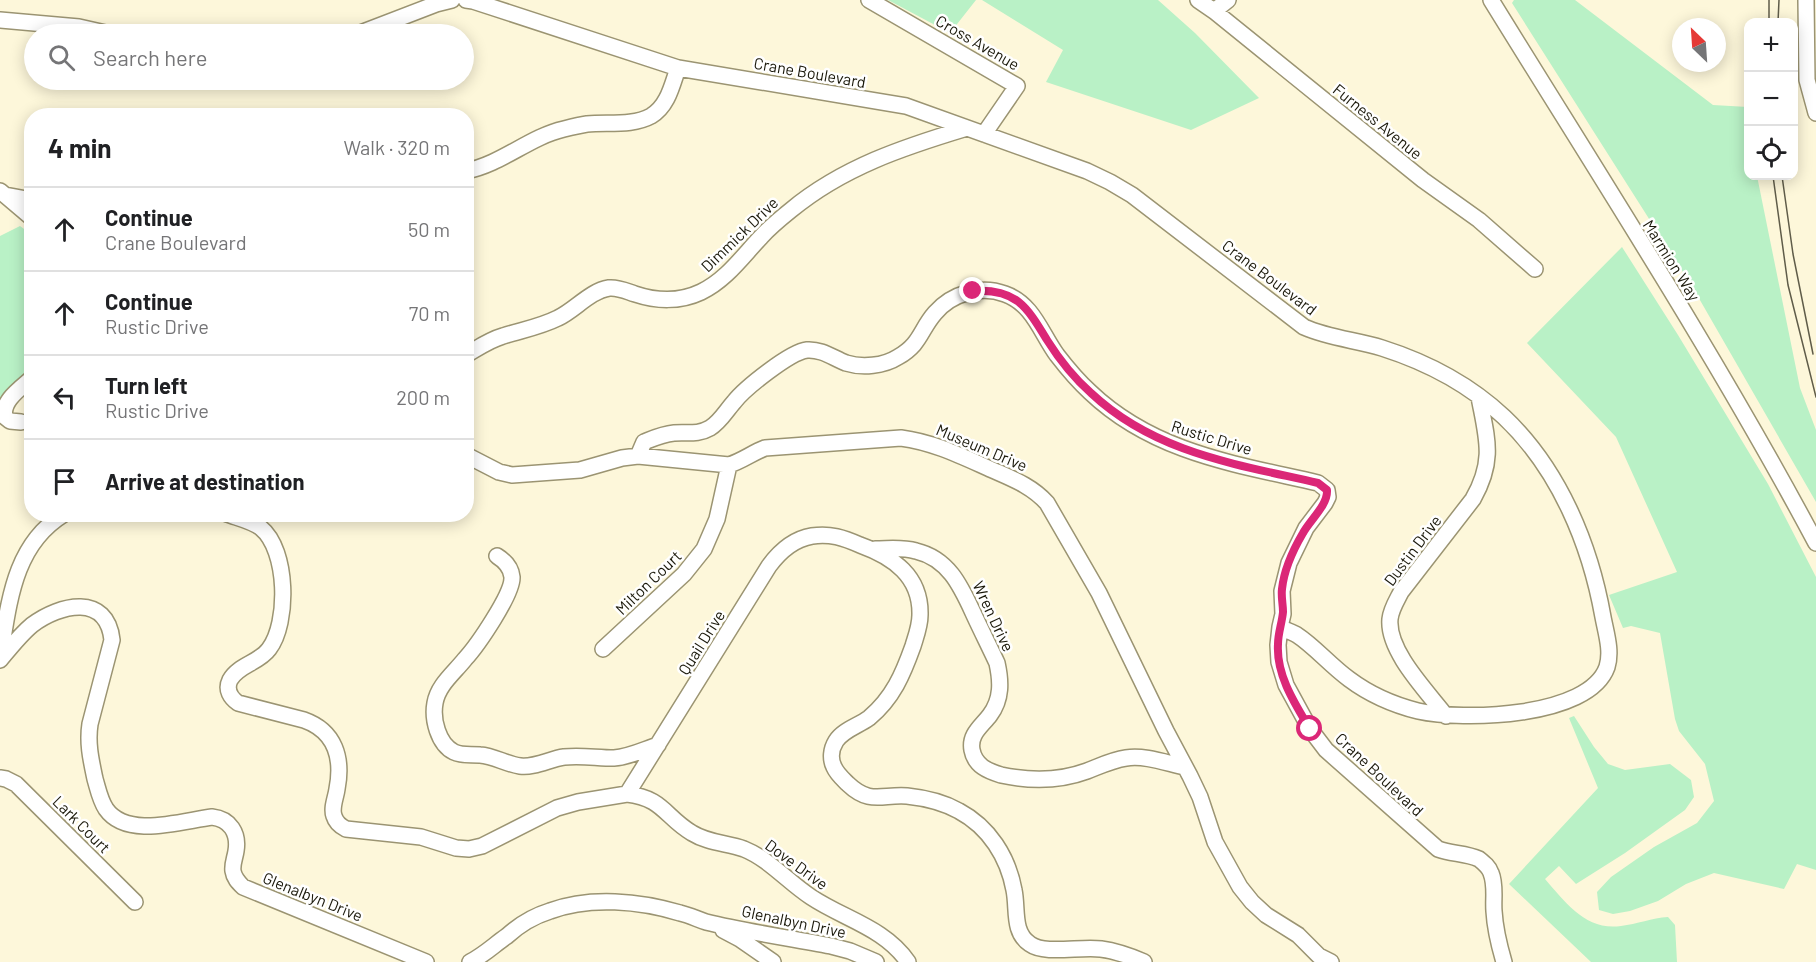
<!DOCTYPE html>
<meta charset="utf-8">
<style>
:root{--surface:#fff;--page:#f2f2f2;--text:#202124;--muted:#757577;--line:#e0e0e0}
body{margin:0;font-family:Barlow,sans-serif;background:var(--page);color:var(--text)}
.controls{position:absolute;right:18px;top:18px;display:grid;overflow:hidden;border-radius:12px;box-shadow:0 3px 15px #0003}
.controls button{width:54px;height:54px;display:grid;place-items:center;padding:0;border:0;border-bottom:2px solid var(--line);background:var(--surface);color:var(--text);font:30px sans-serif}
.compass{position:absolute;left:1672px;top:18px;width:54px;height:54px;border-radius:50%;background:var(--surface);box-shadow:0 3px 15px #0003;rotate:335deg}
.stop{position:absolute;width:18px;height:18px;margin:-14px;border:4px solid #db2777;border-radius:50%;background:#fff}
.stop.end{background:#db2777;border-color:#fff;box-shadow:0 2px 6px #0008}
.list{margin:0;padding:0;list-style:none}
h2{display:flex;justify-content:space-between;align-items:center;height:78px;margin:0;padding:0 24px;font-size:26px}
h2 small{font-size:20px;font-weight:400;color:var(--muted)}
.list li{display:grid;grid-template-columns:39px 1fr auto;gap:18px;align-items:center;box-sizing:border-box;height:84px;padding:0 24px;border-top:2px solid var(--line)}
.list b{display:block;font-size:22px;white-space:nowrap}
.list p{margin:0;font-size:20px;white-space:nowrap;color:var(--muted)}
.list em{font-size:20px;font-style:normal;color:var(--muted)}
.icon{flex:none;width:33px;height:33px;fill:none;stroke:currentColor;stroke-width:2;stroke-linecap:round;stroke-linejoin:round}
.map{position:relative;flex:none;width:1816px;height:962px;overflow:hidden}
.search{position:absolute;background:var(--surface);box-shadow:0 3px 15px #0003;left:24px;top:24px;width:450px;height:66px;display:flex;align-items:center;gap:15px;box-sizing:border-box;padding:0 21px;border-radius:33px;color:var(--muted);font-size:22px}
.panel{position:absolute;background:var(--surface);box-shadow:0 3px 15px #0003;left:24px;top:108px;width:450px;height:414px;border-radius:24px}
.map>svg:first-child{display:block}
.grass{fill:#b9f1c6}
.lines{fill:none;stroke-linecap:round;stroke-linejoin:round}
.minor-casing{stroke:#9b9472;stroke-width:18}
.minor{stroke:#fff;stroke-width:15}
.tram{stroke:#5f5c49;stroke-width:1.5}
.route{stroke:#db2777;stroke-width:8}
.labels{text-anchor:middle;dominant-baseline:central;stroke-width:5;stroke-linejoin:round;paint-order:stroke}
.street-label{font-size:16px;fill:#1a180a;stroke:#fff}
</style>
<div class="map">
<svg width="1816" height="962" viewBox="0 0 1816 962">
<rect width="100%" height="100%" fill="#fdf7da"/>
<!-- grass -->
<path class="grass" d="M888,0H976L950,33Z
M982,0H1158L1195,33L1259,98L1191,130L1046,82L1063,50Z
M1514,0H1575L1713,105L1748,107V176H1757L1800,388L1816,430V502L1693,288L1512,3Z
M20,226L31,234V366L0,399V236Z
M1622,247L1678,335L1768,484L1816,577V870L1797,864L1784,889L1714,873L1686,884L1658,901L1630,911L1613,914L1599,910L1597,892L1611,877L1654,847L1697,823L1714,801L1705,764L1679,731L1675,719L1660,633L1631,626L1623,628L1609,595L1677,572L1616,437L1527,343Z
M1574,716L1594,747L1608,764L1625,770L1670,764L1691,780L1694,797L1685,810L1625,853L1576,884L1559,866L1545,879C1566,903 1586,931 1621,926C1637,924 1652,918 1668,917L1675,925L1677,962H1591L1509,884L1598,788L1569,718Z"/>
<g class="lines">
<!-- minor casing -->
<g class="minor-casing">
<path id="minor" d="M466,0L473,1L678,68L906,106L1087,171L1110,182L1132,195L1304,327C1329,338 1356,340 1382,348C1426,362 1470,385 1504,417C1559,469 1590,544 1603,617C1606,633 1612,651 1607,667C1589,718 1462,721 1418,711C1394,705 1369,694 1349,679C1331,666 1314,646 1297,635C1292,632 1285,630 1280,627L1278,645L1279,662L1286,685L1310,729L1326,750L1438,849C1451,854 1466,853 1479,859C1484,863 1489,867 1491,873C1496,885 1493,899 1494,911C1495,929 1499,945 1504,962
M869,0L1017,86L984,134
M1198,0L1214,11L1423,180L1479,220L1535,269
M1491,0C1602,180 1717,357 1816,543
M1806,0L1807,80L1816,113
M1214,11L1228,0
M0,20L79,27L110,34
M358,34L436,4L452,0
M466,171C502,164 529,137 564,129C572,127 580,125 587,124C608,122 633,126 651,116C668,106 672,85 678,68
M0,191L32,218
M5,195L32,200
M466,355C478,348 489,340 503,336C522,330 540,327 558,318C575,310 590,291 609,288C618,287 626,291 635,294C656,301 680,302 701,292C726,280 742,257 761,237C770,227 781,218 791,210C843,167 904,147 967,128
M21,422L10,421L5,417C1,401 21,388 32,378
M466,455L499,472L512,475L580,470L622,458L638,456L729,465C742,461 752,453 765,448L901,438C932,442 959,455 988,468C1010,478 1031,485 1047,503L1099,593L1166,731L1190,776L1200,797L1215,842L1240,887L1252,902L1266,915L1298,935L1319,956L1331,962
M638,456L644,442C654,438 663,434 674,433C687,432 698,435 710,428C720,422 726,411 734,402C745,388 790,352 807,350C822,349 833,358 846,363C862,368 884,366 898,357C921,344 920,330 935,313C952,293 981,285 1005,294C1033,304 1041,333 1057,355C1067,368 1078,381 1090,392C1154,453 1236,464 1318,483L1327,490L1328,497L1325,503L1306,528L1289,563L1282,591L1283,614L1280,627
M227,514C238,518 252,521 261,528C288,550 289,623 269,649C259,663 238,665 230,680C225,690 231,698 238,703L304,720C335,731 343,758 337,789C336,797 331,808 334,816C336,823 340,826 346,829L421,837L456,848L469,849L482,846L557,808L578,802L627,794L769,566C780,551 794,539 812,536C830,533 844,538 860,545C893,557 921,576 920,615C920,626 916,636 913,646C903,674 893,698 869,718C858,726 843,730 836,741C831,749 830,759 834,767C837,774 843,779 848,784C870,805 882,794 907,796C926,798 943,802 959,811C989,827 1008,857 1014,890C1018,909 1012,932 1030,944C1045,955 1081,946 1101,949C1116,951 1130,956 1144,962
M875,549C889,549 902,547 916,551C950,559 962,589 975,617C982,632 990,648 997,663C1001,681 1002,699 990,715C982,726 969,734 972,750C975,766 988,771 1001,775C1029,781 1060,781 1087,771C1100,766 1112,760 1126,758C1145,755 1166,763 1185,767
M497,556C505,561 511,567 512,577C513,594 477,646 465,659C454,673 438,685 435,703C432,719 438,744 454,752C462,756 471,754 480,755C494,756 506,764 520,766C534,768 550,759 564,757C581,755 597,758 614,758C629,757 643,750 658,745
M603,649L684,574L704,549L717,519L729,465
M0,657C9,604 13,545 64,514
M0,660C10,648 20,635 32,625C60,604 107,593 112,640L90,724C87,743 91,760 95,779C98,789 100,800 106,809C127,839 181,821 212,817C230,819 239,833 236,851C235,858 232,864 233,871C234,878 238,882 243,887L426,962
M1446,716C1427,691 1387,651 1390,619C1391,609 1397,600 1401,592L1473,499C1495,460 1487,439 1479,397
M0,778L6,779L16,784L135,902
M627,794C663,798 665,817 692,833C708,843 727,843 744,849C769,859 788,882 811,897C844,919 885,928 908,962
M723,930L740,939L773,962
M470,962C484,955 494,945 507,936C519,925 534,916 550,911C590,896 640,901 680,913C689,915 697,919 706,922C747,932 790,938 831,946L850,951L876,962"/>
</g>
<!-- minor -->
<use href="#minor" class="minor"/>
<!-- tram -->
<path class="tram" d="M1769,22V0
M1778,22L1779,0
M1773,176L1788,285L1816,397
M1782,176L1793,254L1813,354"/>
</g>
<g class="lines">
<!-- route -->
<path class="route" d="M973,291C1016,288 1027,307 1047,340C1059,359 1074,378 1091,393C1155,453 1236,464 1318,483L1327,490C1328,505 1310,520 1303,533C1293,550 1284,570 1282,589C1281,597 1283,604 1283,612C1282,623 1278,633 1278,644C1276,675 1295,704 1310,729"/>
</g>
<g class="labels">
<!-- street labels -->
<g class="street-label">
<text transform="translate(978 42) rotate(30)">Cross Avenue</text>
<text transform="translate(810 72) rotate(10)">Crane Boulevard</text>
<text transform="translate(1378 121) rotate(39)">Furness Avenue</text>
<text transform="translate(739 234) rotate(-44)">Dimmick Drive</text>
<text transform="translate(1672 260) rotate(58)">Marmion Way</text>
<text transform="translate(1270 277) rotate(37)">Crane Boulevard</text>
<text transform="translate(1212 437) rotate(17)">Rustic Drive</text>
<text transform="translate(982 447) rotate(23)">Museum Drive</text>
<text transform="translate(1412 550) rotate(-53)">Dustin Drive</text>
<text transform="translate(648 582) rotate(-44)">Milton Court</text>
<text transform="translate(994 616) rotate(65)">Wren Drive</text>
<text transform="translate(701 642) rotate(-58)">Quail Drive</text>
<text transform="translate(1380 774) rotate(43)">Crane Boulevard</text>
<text transform="translate(82 824) rotate(45)">Lark Court</text>
<text transform="translate(797 864) rotate(36)">Dove Drive</text>
<text transform="translate(313 896) rotate(22)">Glenalbyn Drive</text>
<text transform="translate(794 921) rotate(12)">Glenalbyn Drive</text>
</g>
</g>
</svg>
<div class="controls">
<button>+</button>
<button>−</button>
<button><svg class="icon" aria-label="locate" viewBox="0 0 24 24"><circle cx="12" cy="12" r="6"/><path d="M12 2v4M12 18v4M2 12h4M18 12h4"/></svg></button>
</div>
<svg class="compass" viewBox="-18 -18 36 36"><path d="M0-13l5 13h-10z" fill="#e53935"/><path d="M0 13l5-13h-10z" fill="#757577"/></svg>
<div class="stop" style="left:1310px;top:729px"></div>
<div class="stop end" style="left:973px;top:291px"></div>
<div class="search"><svg class="icon" aria-label="search" viewBox="0 0 24 24"><circle cx="10" cy="10" r="6"/><path d="M15 15l6 6"/></svg>Search here</div>
<section class="panel">
<h2>4 min<small>Walk · 320 m</small></h2>
<ul class="list">
<li><svg class="icon" aria-label="ahead" viewBox="0 0 24 24"><path d="M12 20V5M6 11l6-6 6 6"/></svg><div><b>Continue</b><p>Crane Boulevard</p></div><em>50 m</em></li>
<li><svg class="icon" aria-label="ahead" viewBox="0 0 24 24"><path d="M12 20V5M6 11l6-6 6 6"/></svg><div><b>Continue</b><p>Rustic Drive</p></div><em>70 m</em></li>
<li><svg class="icon" aria-label="left" viewBox="0 0 24 24"><path d="M17 20v-9H6M10 6l-5 5 5 5"/></svg><div><b>Turn left</b><p>Rustic Drive</p></div><em>200 m</em></li>
<li><svg class="icon" aria-label="arrive" viewBox="0 0 24 24"><path d="M6 21V4h12l-3 4 3 4H6"/></svg><div><b>Arrive at destination</b></div></li>
</ul>
</section>
</div>
